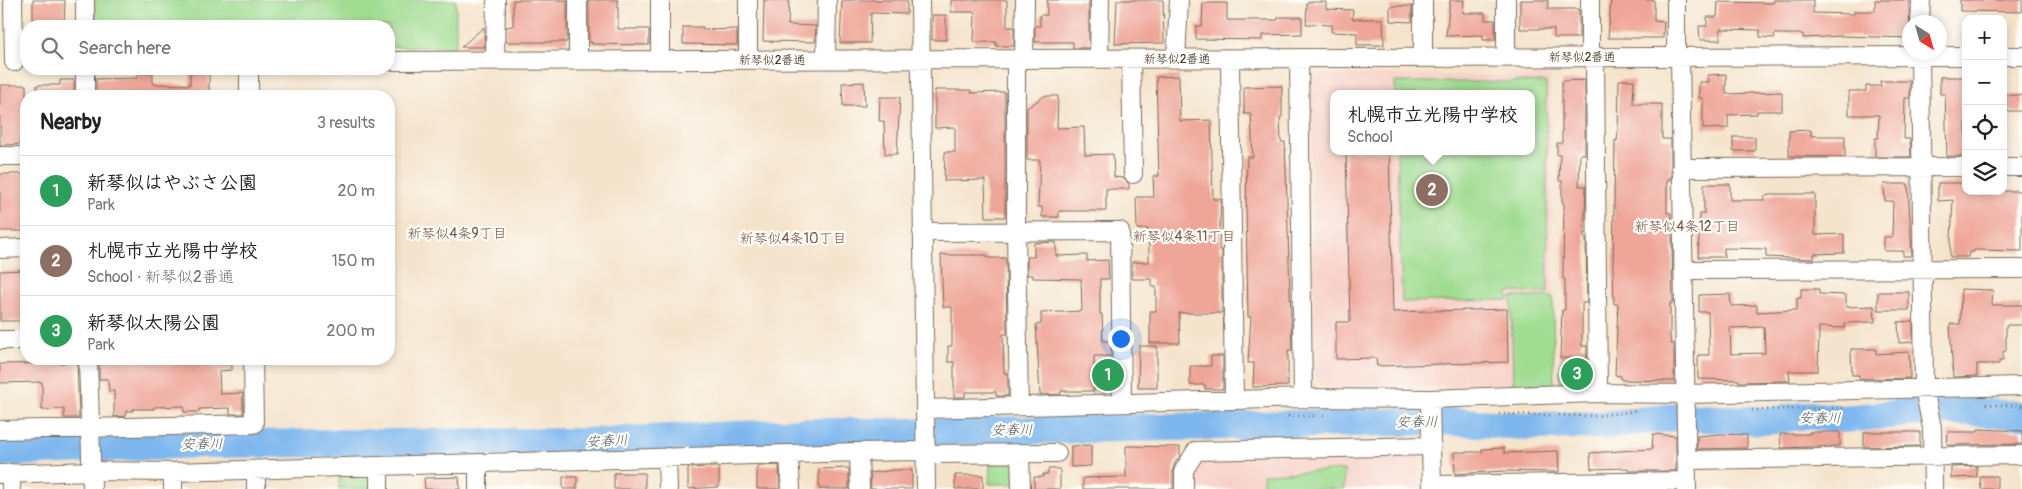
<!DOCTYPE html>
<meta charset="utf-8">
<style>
:root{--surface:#fff;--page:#f2f2f2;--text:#222;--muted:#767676;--line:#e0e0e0;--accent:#7c3aed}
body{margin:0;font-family:Pangolin,"Klee One",sans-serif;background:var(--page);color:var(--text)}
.controls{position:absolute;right:15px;top:15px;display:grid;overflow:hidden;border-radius:10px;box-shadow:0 2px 8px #0003}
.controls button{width:45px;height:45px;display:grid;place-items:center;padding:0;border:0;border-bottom:1px solid var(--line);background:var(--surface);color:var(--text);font:25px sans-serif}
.compass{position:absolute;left:1902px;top:15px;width:45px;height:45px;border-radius:50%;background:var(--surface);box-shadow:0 2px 8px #0003;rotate:143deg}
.you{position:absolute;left:1120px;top:338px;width:18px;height:18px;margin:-12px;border:4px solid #fff;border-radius:50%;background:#1a73e8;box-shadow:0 0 0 8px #1a73e833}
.badge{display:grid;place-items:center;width:32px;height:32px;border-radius:50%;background:var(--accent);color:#fff;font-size:16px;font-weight:700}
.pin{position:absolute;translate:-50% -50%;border:2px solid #fff;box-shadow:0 1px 5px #0006}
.popup{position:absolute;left:1330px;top:90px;width:205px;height:65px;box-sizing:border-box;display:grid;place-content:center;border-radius:10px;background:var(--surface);filter:drop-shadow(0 1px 4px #0005);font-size:16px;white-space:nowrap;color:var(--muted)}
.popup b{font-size:19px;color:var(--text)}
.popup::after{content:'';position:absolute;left:50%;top:100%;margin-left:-10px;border:10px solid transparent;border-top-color:var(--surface)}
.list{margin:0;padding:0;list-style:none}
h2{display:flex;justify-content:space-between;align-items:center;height:65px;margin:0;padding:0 20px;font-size:21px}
h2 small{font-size:16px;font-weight:400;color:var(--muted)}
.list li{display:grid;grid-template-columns:32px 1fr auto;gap:15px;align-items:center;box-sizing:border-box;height:70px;padding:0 20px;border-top:1px solid var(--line)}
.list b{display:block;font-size:19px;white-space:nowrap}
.list p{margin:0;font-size:16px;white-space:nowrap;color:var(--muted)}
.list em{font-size:16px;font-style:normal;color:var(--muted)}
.icon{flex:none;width:28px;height:28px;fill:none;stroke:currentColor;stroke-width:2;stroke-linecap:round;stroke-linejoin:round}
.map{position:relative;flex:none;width:2022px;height:489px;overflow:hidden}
.search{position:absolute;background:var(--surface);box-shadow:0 2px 8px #0003;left:20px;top:20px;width:375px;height:55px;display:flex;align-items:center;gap:12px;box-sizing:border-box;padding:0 18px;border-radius:20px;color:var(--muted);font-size:19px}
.panel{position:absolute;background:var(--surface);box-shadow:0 2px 8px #0003;left:20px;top:90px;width:375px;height:275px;border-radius:20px}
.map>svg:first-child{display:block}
.built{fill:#f7d1c8;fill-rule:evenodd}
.park{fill:#9fdc90;stroke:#6d8357}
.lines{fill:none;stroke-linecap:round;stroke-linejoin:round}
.river{stroke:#7eb7ee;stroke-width:28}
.building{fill:#efa698;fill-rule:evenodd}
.minor-casing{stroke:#7c6b5b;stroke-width:20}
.path{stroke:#7c6b5b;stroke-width:2.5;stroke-dasharray:1 4;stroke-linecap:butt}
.minor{stroke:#fff;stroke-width:18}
.labels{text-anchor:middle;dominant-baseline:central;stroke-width:4.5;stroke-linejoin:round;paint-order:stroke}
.street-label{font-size:12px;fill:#3b2a1e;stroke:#fdfcf7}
.neighbourhood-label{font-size:14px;fill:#7a5549;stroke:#fdfcf7}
.water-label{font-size:14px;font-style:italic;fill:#525b67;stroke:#fdfcf7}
</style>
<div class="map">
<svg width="2022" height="489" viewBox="0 0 2022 489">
<rect width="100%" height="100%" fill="#fdfcf7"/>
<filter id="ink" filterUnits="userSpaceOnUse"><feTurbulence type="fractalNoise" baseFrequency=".02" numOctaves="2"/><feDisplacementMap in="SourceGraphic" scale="10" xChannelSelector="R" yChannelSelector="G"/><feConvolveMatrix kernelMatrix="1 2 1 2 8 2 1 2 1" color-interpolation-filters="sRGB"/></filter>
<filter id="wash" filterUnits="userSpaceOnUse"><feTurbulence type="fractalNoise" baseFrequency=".0096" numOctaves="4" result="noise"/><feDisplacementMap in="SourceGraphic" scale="20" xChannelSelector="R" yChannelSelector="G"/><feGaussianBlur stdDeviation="1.12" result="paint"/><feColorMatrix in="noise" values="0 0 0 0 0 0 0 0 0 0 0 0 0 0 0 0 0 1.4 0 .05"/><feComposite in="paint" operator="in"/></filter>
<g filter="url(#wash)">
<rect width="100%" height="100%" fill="#f5e4cc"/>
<!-- built -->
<path class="built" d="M1322,74L1550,76L1554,384L1328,389L1315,376L1310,83ZM1333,94H1531V151H1333Z
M1412,452L1419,461V489H1195L1194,465L1204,456Z"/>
<!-- park -->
<path class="park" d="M95,0H456V47H389V26H96Z
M1395,82H1546L1548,293L1508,292V300L1402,302L1397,151H1531V94H1395Z
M1511,297H1553L1554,384L1513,385Z
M1117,358V392H1100L1099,359Z
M1561,360H1593V387H1559Z
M1015,463V484H989L990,464Z
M1344,470V489H1263V474Z
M373,474L372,489H339V476Z"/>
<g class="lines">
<!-- river -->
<path class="river" d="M0,453L194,444L581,442L804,432H941L1444,421L1526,426L1603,425L1677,417L1768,421L1808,415L1843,419L1938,410L2022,415"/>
</g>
<g id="blocks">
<!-- building -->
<path class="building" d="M33,0H65L64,25L42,24V21H33Z
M513,0H567V42H506V27L513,26Z
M589,0H618V29H649V45L592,44V42H589Z
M764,0H789L788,25L816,26L815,42L763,41Z
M842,0H907V14L871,13L870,43H840Z
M951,0H1007V27H1014V46H996V42H974L975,12H951Z
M1047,0H1089V48H1073V42H1035V26H1040V15H1047Z
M1117,0H1163L1164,43L1115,44Z
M1450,0H1464L1463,13H1485V20H1495V40H1483V35L1446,36Z
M1520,0H1548V9H1579V38H1554V29H1520Z
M1611,0H1654V21L1664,22L1663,38H1608Z
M1774,0H1813V13L1854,14V11H1875V0H1909L1910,38L1843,36L1803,38V34H1774L1775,38L1760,37V30L1720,29V40H1700L1699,26H1707V17H1717L1718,2L1773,3Z
M1960,0H2022V12L1960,11Z
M1307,2H1326V9L1353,10L1352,19H1383L1384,45H1357V33L1331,32L1332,25L1306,24Z
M1203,3H1227V20H1278V17H1302V34L1262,35V40L1196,39V26H1202Z
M1390,6H1412V22L1390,21Z
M932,15H946V40H932Z
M484,27L485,47H461Z
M683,27H703V30L737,29V45L683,44Z
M137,73H153V84L190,85V73H209V96H96V79L137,78Z
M1726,74V94L1782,92V111H1757V114L1728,115V128L1703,129V98H1699V82H1709L1708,75Z
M1179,76L1180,121L1211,120L1213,199H1221L1219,250H1222V313H1179L1180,343H1150V311H1156V287H1152V279H1132V262H1149V253L1148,229H1137L1136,197H1154L1153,176H1159L1156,77Z
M1940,77H1966V156H1947L1945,94H1940Z
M60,80H74V96H37V85H60Z
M1585,80V154H1580L1579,186H1586L1584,238H1586L1587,303H1582V346H1587V358H1560L1562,310H1565V279H1563L1564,203H1562V181H1559L1560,155H1557V143H1562V81Z
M1619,80H1634L1633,104H1662V139H1671V179H1667V213H1671L1672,238L1673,303H1670V336L1671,344H1674V381L1621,380V376L1615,375L1618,304H1614L1613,268L1615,140L1617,141L1618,132Z
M1880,81H1910V98H1905L1904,139H1910L1911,157H1875V138H1878L1879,115H1849V91H1866V86H1881Z
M864,82L865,106H843L842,83Z
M0,85H26V144L0,145Z
M1282,86V117H1280L1281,142H1285L1292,350H1288V386L1253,387L1254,363H1248L1251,317H1248L1246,206L1247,157H1253L1251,114H1244V87Z
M935,90H971V93L1005,92V217H986L985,180L944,181L945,152H955V127L935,128Z
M2003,95H2022V111H2003Z
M1044,96H1058L1057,128L1084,127L1085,155L1113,154L1114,177L1123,178L1129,184V189H1106V211H1059V217H1042V207H1038L1040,160H1027V108Z
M880,97H900L897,154H885L884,121H879Z
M1811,130V136H1845V157L1789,156V131Z
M1733,137H1755V151H1733Z
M1346,151H1389L1393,312L1507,309L1508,362L1377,366L1376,358L1336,359V322H1350Z
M0,174H26V231H0Z
M1938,183H1966V191H2022V251L1974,250V252H1969L1968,257H1950L1953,200L1938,201Z
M1704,184H1730V200H1764V196L1777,194H1815V235L1844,234V253L1814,254V259L1766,257V249L1724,248V257H1698L1700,214H1704Z
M1884,184H1908L1912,256H1903V251H1884V237H1892L1893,201H1885Z
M1056,242V256L1087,255V261L1108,260L1109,279H1100V314H1102L1103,341H1111V356H1094V391H1061V394L1040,395L1036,324H1041V313L1082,311L1081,279L1033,278V275H1027V257H1034V243Z
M941,255H987V258H1006L1007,334H1003L1004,373H1008V396H996V392H965V397H954V362H948V346H952V307H943Z
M26,270V321H0V271Z
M1801,289H1819V294L1846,295V307L1874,306L1875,322L1845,323V328L1819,327L1818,371H1789L1790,381L1739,382V380L1698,379V355H1709L1708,312H1699V295L1730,294L1731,306L1757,305V312L1797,310V298H1801ZM1764,327L1765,353L1731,354L1730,328Z
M1961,289L1993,290L1992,305H2022V325H2006V351H2003V361H1999V364H1977V376L1953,377L1950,324H1960Z
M1878,292H1909V310H1878Z
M1913,321V342L1899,343L1898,322Z
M1139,346H1157V388H1138Z
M1851,349H1876V354L1909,352L1910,378L1859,379V375H1852Z
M1211,356H1223V389H1205V385H1190V366H1211Z
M64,359H77L79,418H64V409L42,410V382L0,383V364L64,363Z
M99,359H232V370L219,371L220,394L243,393V414H230V408L199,409V412H184V406L154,407V409H133V411H126V416L114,417V391H109L108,379H99Z
M1978,429L2022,431V444L1947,445L1948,432H1978Z
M1809,432H1840V446L1781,448L1780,434H1809Z
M1864,432H1920V446L1864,447Z
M1653,434L1676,436V471H1629L1628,468L1591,469L1590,453L1652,449Z
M1722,434L1747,435V448L1697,449V436Z
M1091,445V466L1071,467V446Z
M1126,446L1180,447V456L1175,463L1173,469V489H1083V478L1126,477Z
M1504,448V453L1558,451L1559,472L1505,471L1455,474L1454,452H1482V449Z
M779,465L780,489H757V466Z
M1977,466V477L1951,478V467Z
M708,467H719V487L688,489V468Z
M849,468V489H819V469Z
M1048,469H1060V489H1034V477H1043V474H1048Z
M895,470H912V489H871L870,473Z
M614,473H645V489H614Z
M955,475H983V489H955Z
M1980,476H1997V489H1981Z
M459,477L460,489H425L424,478Z
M563,477H577V489H563Z"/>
</g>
</g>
<g filter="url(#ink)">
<use href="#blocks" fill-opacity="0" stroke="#7c6b5b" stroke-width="1"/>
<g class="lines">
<!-- minor casing -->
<g class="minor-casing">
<path id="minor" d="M13,0L14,62
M85,0V26
M578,0V60
M920,0L926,489
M1920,22L1921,0
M1920,52L1924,388L1932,428L1933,489
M2003,56H2022
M1590,57V0
M1595,57L1598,393
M1676,57V0
M1680,57L1687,489
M1299,58L1303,398
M1423,58V0
M1506,58V0
M1024,59L1025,0
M1099,59L1100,0
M1131,59L1133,174
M1176,59L1179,0
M1230,59L1234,400
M660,60V0
M748,60V0
M826,60L827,0
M1016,60V232L1019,406
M389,61L1966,56
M495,61L496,0
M85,69V96
M249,69V96
M0,156H26
M2003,167H2022
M1681,168L1966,167
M922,232L1120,231L1122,402
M0,249L26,248
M1683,270L2022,269
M0,340H26
M88,359L92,489
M1430,399L1432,489
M925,409L1303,398L1430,399L1598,393L1686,394L2022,386
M0,430L254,424L253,359
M859,452L860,489
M789,454L791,489
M1020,454L1021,489
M667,457L668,489
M1687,460L2022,455
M379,466V489
M256,470V489
M173,472V489
M11,473V489
M0,474L92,471L173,472L859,452L918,451L925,454L1057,453
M1432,485L1686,481
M478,489V463
M1184,489V470L1196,451L1432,446"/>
</g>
<!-- path -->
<path class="path" d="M1986,404L2022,406
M1752,410L1846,408
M1499,414L1596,416L1636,411
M1288,416H1327"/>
<!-- minor -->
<use href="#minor" class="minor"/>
</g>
</g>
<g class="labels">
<!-- street labels -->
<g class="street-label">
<text x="1582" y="57">新琴似2番通</text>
<text x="1177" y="59">新琴似2番通</text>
<text x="772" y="60">新琴似2番通</text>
</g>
<!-- neighbourhood labels -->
<g class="neighbourhood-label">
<text x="1687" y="226">新琴似4条12丁目</text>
<text x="457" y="233">新琴似4条9丁目</text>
<text x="1184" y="236">新琴似4条11丁目</text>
<text x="793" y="238">新琴似4条10丁目</text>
</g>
<!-- water labels -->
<g class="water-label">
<text transform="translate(1820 418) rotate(1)">安春川</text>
<text transform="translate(1417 422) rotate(-1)">安春川</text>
<text transform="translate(1012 430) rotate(-1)">安春川</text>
<text transform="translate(607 441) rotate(-3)">安春川</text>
<text transform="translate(202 444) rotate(-1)">安春川</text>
</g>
</g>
</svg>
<div class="controls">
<button>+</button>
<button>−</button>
<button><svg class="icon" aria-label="locate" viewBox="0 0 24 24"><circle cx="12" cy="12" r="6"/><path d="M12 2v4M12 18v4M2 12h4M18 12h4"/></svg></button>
<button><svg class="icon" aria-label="layers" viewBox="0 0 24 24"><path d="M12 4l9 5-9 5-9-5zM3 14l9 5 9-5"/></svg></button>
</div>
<svg class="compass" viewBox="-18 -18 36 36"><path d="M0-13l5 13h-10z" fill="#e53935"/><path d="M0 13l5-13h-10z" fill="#767676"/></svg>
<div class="you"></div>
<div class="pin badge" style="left:1108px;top:375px;background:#2e9e5b">1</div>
<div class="pin badge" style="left:1432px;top:190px;background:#8d6e63">2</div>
<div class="popup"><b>札幌市立光陽中学校</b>School</div>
<div class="pin badge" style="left:1577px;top:374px;background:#2e9e5b">3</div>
<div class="search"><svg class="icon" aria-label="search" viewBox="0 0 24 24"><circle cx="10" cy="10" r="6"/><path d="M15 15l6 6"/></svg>Search here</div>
<section class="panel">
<h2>Nearby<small>3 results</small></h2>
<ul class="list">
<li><span class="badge" style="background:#2e9e5b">1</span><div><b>新琴似はやぶさ公園</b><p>Park</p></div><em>20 m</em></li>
<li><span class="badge" style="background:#8d6e63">2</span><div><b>札幌市立光陽中学校</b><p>School · 新琴似2番通</p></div><em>150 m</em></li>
<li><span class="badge" style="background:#2e9e5b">3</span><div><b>新琴似太陽公園</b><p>Park</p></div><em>200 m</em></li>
</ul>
</section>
</div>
